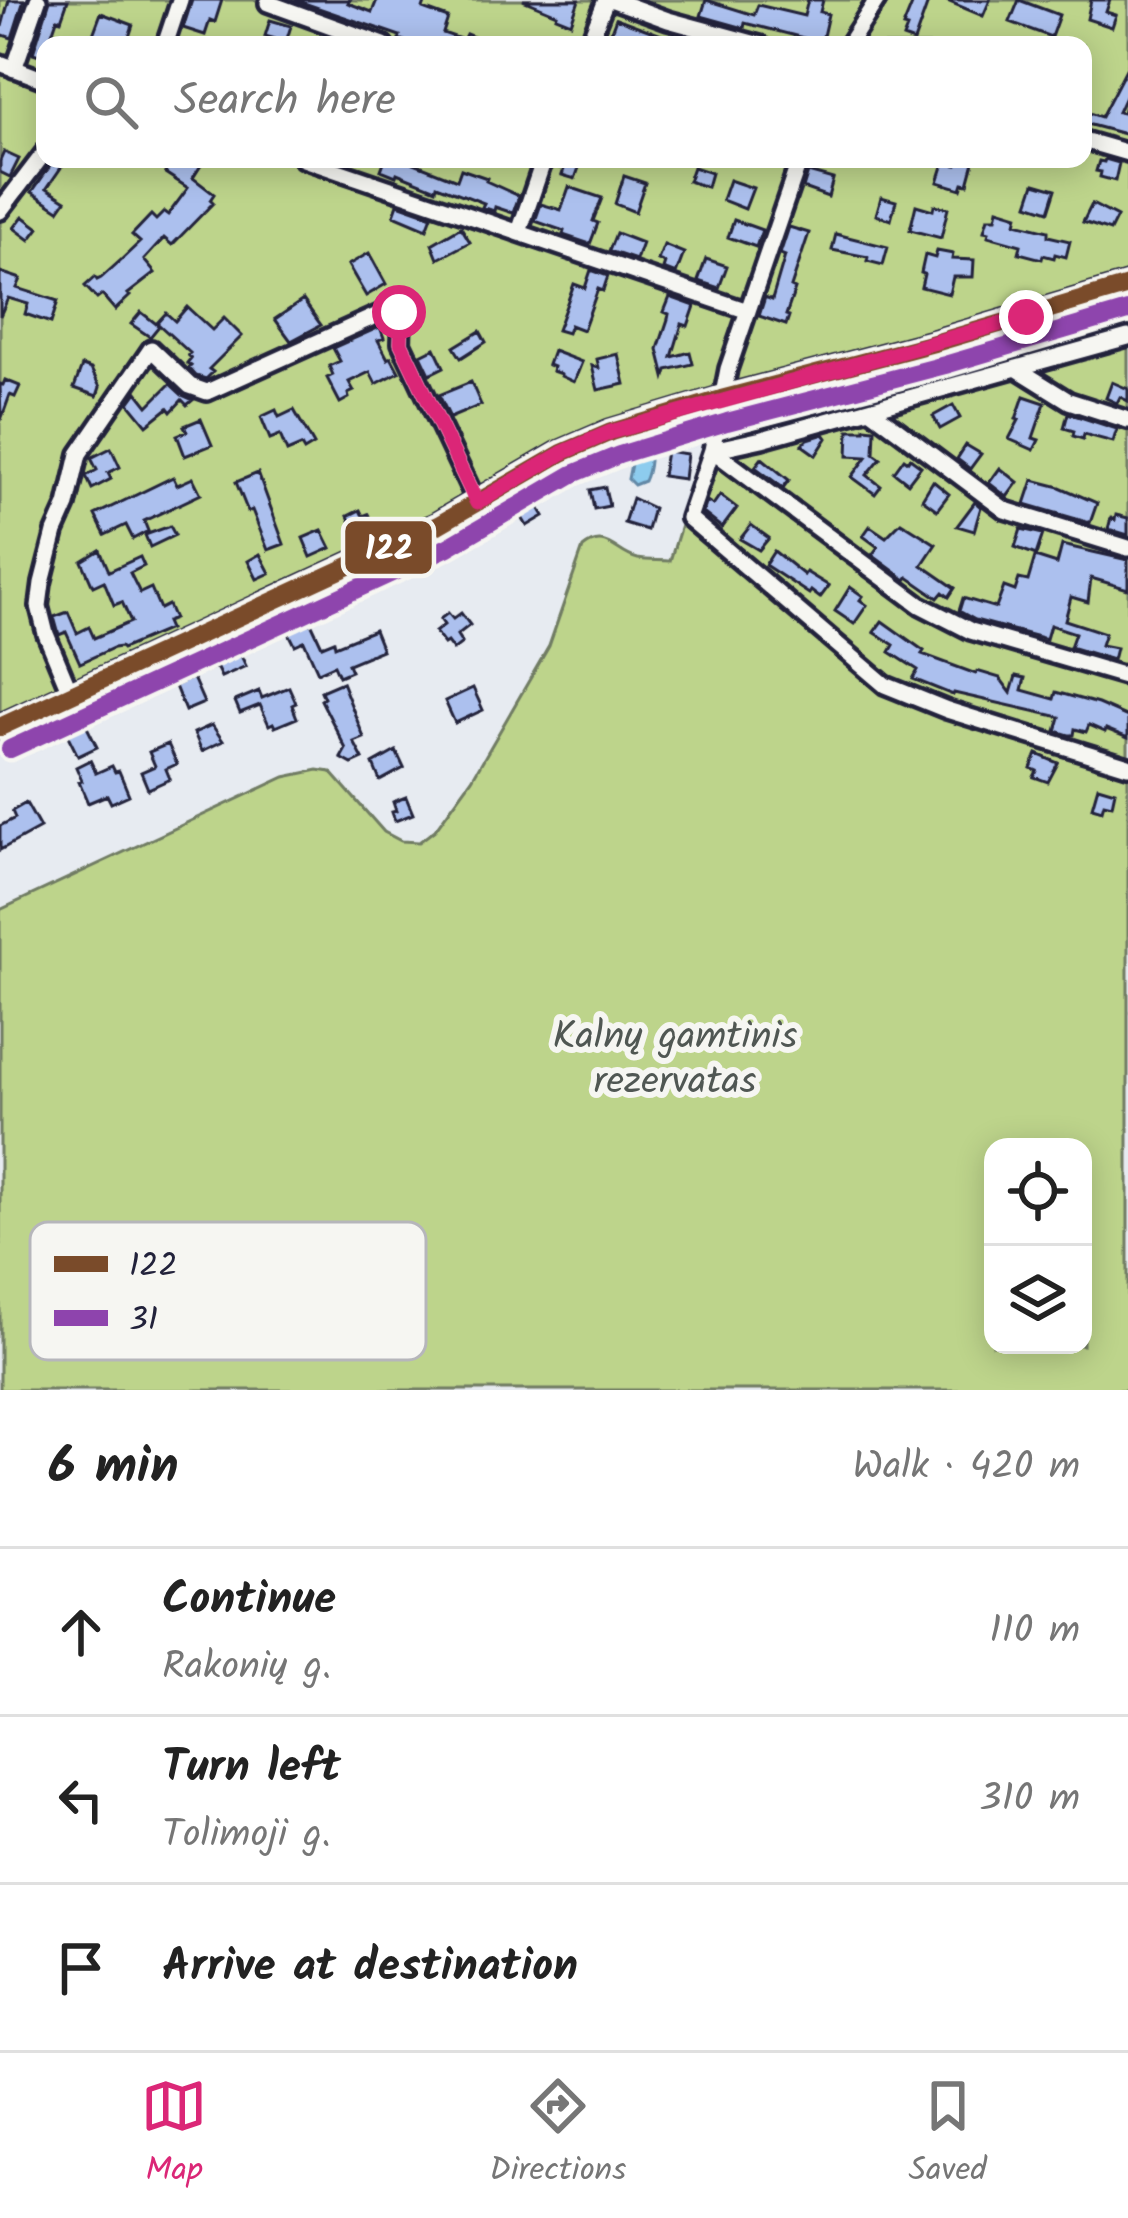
<!DOCTYPE html>
<meta charset="utf-8">
<style>
:root{--surface:#fff;--page:#f6f6f6;--text:#222;--muted:#767676;--line:#e0e0e0;--accent:#db2777}
body{margin:0;font-family:Kalam,sans-serif;background:var(--page);color:var(--text)}
.controls{position:absolute;right:36px;bottom:36px;display:grid;overflow:hidden;border-radius:24px;box-shadow:0 6px 30px #0003}
.controls button{width:108px;height:108px;display:grid;place-items:center;padding:0;border:0;border-bottom:3px solid var(--line);background:var(--surface);color:var(--text);font:60px sans-serif}
.stop{position:absolute;width:36px;height:36px;margin:-27px;border:9px solid #db2777;border-radius:50%;background:#fff}
.stop.end{background:#db2777;border-color:#fff;box-shadow:0 3px 12px #0008}
.list{margin:0;padding:0;list-style:none}
h2{display:flex;justify-content:space-between;align-items:center;height:156px;margin:0;padding:0 48px;font-size:51px}
h2 small{font-size:39px;font-weight:400;color:var(--muted)}
.list li{display:grid;grid-template-columns:78px 1fr auto;gap:36px;align-items:center;box-sizing:border-box;height:168px;padding:0 48px;border-top:3px solid var(--line)}
.list b{display:block;font-size:45px;white-space:nowrap}
.list p{margin:0;font-size:39px;white-space:nowrap;color:var(--muted)}
.list em{font-size:39px;font-style:normal;color:var(--muted)}
.icon{flex:none;width:66px;height:66px;fill:none;stroke:currentColor;stroke-width:2;stroke-linecap:round;stroke-linejoin:round}
.map{position:relative;flex:none;width:1128px;height:1390px;overflow:hidden}
.search{position:absolute;background:var(--surface);box-shadow:0 6px 30px #0003;left:36px;right:36px;top:36px;height:132px;display:flex;align-items:center;gap:30px;box-sizing:border-box;padding:0 42px;border-radius:24px;color:var(--muted);font-size:45px}
.sheet{height:660px;background:var(--surface)}
nav{display:flex;justify-content:space-around;align-items:center;box-sizing:border-box;height:168px;border-top:3px solid var(--line);background:var(--surface);font-size:33px;color:var(--muted)}
nav a{display:grid;justify-items:center;gap:6px}
nav .on{color:var(--accent)}
.map>svg:first-child{display:block}
.green{fill:#bdd48b;stroke:#707b63;stroke-width:3;fill-rule:evenodd}
.water{fill:#8dccee;stroke:#6288a6;stroke-width:3}
.building{fill:#acc0ee;stroke:#22223b;stroke-width:3}
.lines{fill:none;stroke-linecap:round;stroke-linejoin:round}
.street-casing{stroke:#22223b;stroke-width:24}
.secondary-casing{stroke:#22223b;stroke-width:30}
.street{stroke:#f6f6f2;stroke-width:15}
.secondary{stroke:#f6f6f2;stroke-width:21}
.bus-1-casing{stroke:#f6f6f2;stroke-width:27}
.bus-2-casing{stroke:#f6f6f2;stroke-width:27}
.bus-1{stroke:#7a4b2a;stroke-width:18}
.bus-2{stroke:#8e44ad;stroke-width:18}
.route{stroke:#db2777;stroke-width:15}
.labels{text-anchor:middle;dominant-baseline:central;stroke-width:12;stroke-linejoin:round;paint-order:stroke}
.park-label{font-size:39px;fill:#505753;stroke:#f6f6f2}
.key{fill:#f6f6f2;stroke:#b6b6bb;stroke-width:3}
.key-label{font-size:33px;fill:#22223b}
.line-badge{stroke:#f6f6f2;stroke-width:4.5}
.badge-label{font-size:33px;text-anchor:middle;font-weight:bold;fill:#fff}
</style>
<div class="map">
<svg width="1128" height="1390" viewBox="0 0 1128 1390">
<rect width="100%" height="100%" fill="#e7ebf1"/>
<filter id="ink" filterUnits="userSpaceOnUse"><feTurbulence type="fractalNoise" baseFrequency=".00833" numOctaves="2"/><feDisplacementMap in="SourceGraphic" scale="24" xChannelSelector="R" yChannelSelector="G"/><feConvolveMatrix kernelMatrix="1 2 1 2 8 2 1 2 1" color-interpolation-filters="sRGB"/></filter>
<g filter="url(#ink)">
<!-- green -->
<path class="green" d="M0,0H1128V1390H0V910L285,777L318,770L331,772L384,832L401,841L419,842L435,830L472,779L549,646L583,548C606,529 616,554 638,559C648,561 660,560 670,561L711,428L704,414L591,450L419,547L0,739ZM45,45H1083V159H45ZM993,1147H1083V1345H993Z"/>
<!-- water -->
<path class="water" d="M639,441H645C652,452 649,470 644,481L634,485L628,479L635,444Z"/>
<!-- building -->
<path class="building" d="M9,0H24L12,38L0,34Z
M50,0H68L61,20L57,19L48,45H45V57L33,53Z
M192,0H222L215,22L210,20L205,35L183,28Z
M295,0H350L348,3L372,12L377,0H426L423,9L448,18L443,33L463,40L466,34L493,45H414L399,39L400,36Z
M523,0H579L571,23L556,17L557,14Z
M706,0L754,15L758,5L804,16L808,0H823L820,12L828,14L821,45H802L804,38L745,23L744,28L701,16Z
M914,0H929L914,42L903,38L907,28L903,27Z
M945,0H990L983,16Z
M1019,0L1059,15L1051,37L1010,22Z
M1091,0H1110L1106,12L1116,15L1112,27L1087,19Z
M101,13L133,25L127,43L108,36L106,42L92,37Z
M616,18L683,43L682,45H633L609,37Z
M270,20L291,26L286,42L265,36Z
M1128,65V90L1118,112L1123,113L1125,105H1128V135L1083,123V111L1101,117Z
M4,152L19,159L10,177L0,172V161Z
M55,159H67L47,188L66,200L59,210L32,192Z
M174,159H205L193,178L214,194L210,200L213,203L172,245L164,238L144,260L155,273L128,294L130,296L115,310L102,295L97,299L85,286L95,277L97,280L101,278L121,260L140,242L132,235L151,215L156,220L164,212L168,215L188,188L165,173Z
M385,159H416L414,163L457,180L461,169L487,178L486,181L519,196L513,213L495,207L494,211L482,207L484,203L437,185L436,189L397,173L396,176L381,170Z
M558,159H582L575,179L562,175L564,169L555,167Z
M959,159L974,162L968,184L963,183L961,189L938,182L944,163L957,165Z
M1105,159L1119,163L1115,181L1100,177L1101,172L1096,171L1099,161L1104,162Z
M693,167L711,173L707,187L688,181Z
M808,172L833,179L828,197L803,188Z
M624,176L645,183L635,212L615,204Z
M729,180L753,188L745,209L722,200Z
M1035,183L1056,189L1049,211L1028,204Z
M569,187L602,198L593,221L598,223L590,244L563,235L564,231L535,221L541,204L561,210Z
M881,197L896,201L891,220L876,215Z
M398,204L432,216L427,229L394,215Z
M1092,204L1117,217L1110,231L1083,222Z
M916,205L933,210L934,205L948,208L941,238L910,230Z
M998,209L1018,215L1016,223L1048,231V236L1070,241L1066,257L1055,254L1054,258L1043,255L1042,259L1019,253L1021,245L988,236L989,232L984,231L988,218H996Z
M23,216L39,228L30,240L14,228Z
M734,220L762,230L756,247L728,237Z
M461,227L470,242L438,259L432,244Z
M789,227L809,233L791,287L795,289L786,315L789,316L786,325L759,316L765,297L772,300L785,256L780,254Z
M616,233L642,243L636,260L609,251Z
M836,234L888,247L883,265L867,261L868,257L832,250Z
M664,245L684,253L676,274L663,269L665,263L658,260Z
M937,251L953,254L952,259L974,260L973,277H953L949,294L921,287L924,274L921,273L925,255L935,258Z
M369,253L386,284L366,296L348,265Z
M706,259L727,266L719,288L698,281Z
M591,270L608,276L603,291L598,289L583,330L570,325L567,333L557,330L574,284L585,288Z
M0,272L21,279L17,288L58,301L51,323L25,314L28,304L8,298L0,316Z
M670,297L695,306L688,326L682,324L672,357L690,352L693,364L667,370L665,377L658,349L668,319L669,314L664,312Z
M303,300L321,325L291,341L275,319Z
M187,307L212,330L224,318L242,336L209,369L213,372L206,379L196,376L189,368L191,366L187,363L191,358L188,355L190,353L157,323L166,313L175,321Z
M141,312L159,326L150,337L131,324Z
M380,327L384,338L378,340L388,359L391,357L399,372L376,384L370,372L349,382L354,391L348,394L349,398L340,403L327,378L333,375L329,366L340,361L333,348Z
M480,331L486,342L461,358L454,347Z
M435,348L444,367L430,374L421,355Z
M553,351L582,362L574,382L561,376V374L552,371L553,367L548,365Z
M618,354L625,384L598,390L592,366L599,368L597,359Z
M82,366L91,369L100,387L97,396L74,388Z
M5,380L20,386L15,397L10,395L1,420L0,384L3,385Z
M471,382L481,405L450,418L439,395Z
M1112,382L1128,389V401L1120,397L1117,403L1106,398Z
M170,384L182,395L193,400L187,405L182,400L171,412L168,408L147,425L129,403L137,392L148,406Z
M1024,396L1045,403L1033,438L1039,440L1034,450L1009,439L1019,420L1016,419Z
M953,405L960,418L940,429L933,416Z
M276,410L279,417L294,410L314,445L304,451L301,446L287,452L280,435L270,439L261,417Z
M1068,413L1117,429L1113,442L1084,434L1083,439L1073,436L1074,431L1064,428Z
M201,419L212,445L185,456L177,435L187,431L184,426Z
M865,428L875,429L874,453L881,458L867,475L881,486L875,494L852,477L867,457L848,456L849,430H865Z
M824,434L827,438L816,455L802,445L808,439Z
M966,445L981,454L970,469L957,459Z
M111,448L120,467L108,473L111,479L92,489L86,476L97,470L91,458Z
M666,451L687,454L684,479L662,476Z
M762,458L789,480L783,488L755,467Z
M904,458L908,461L910,458L921,466L908,483L894,472Z
M1000,468L1018,482L1007,497L989,483Z
M258,473L284,544L268,550L252,510L248,512L236,482Z
M173,477L177,485L193,478L201,494L144,521L148,531L133,539L126,525L105,535L95,515Z
M1033,480L1060,487L1097,503L1090,523L1025,504Z
M933,481L949,494L937,510L922,499Z
M605,487L609,506L594,509L590,490Z
M720,495L737,508L722,528L703,513L707,501L713,505Z
M632,498L653,508L647,530L624,523Z
M534,499L544,516L527,526L517,509Z
M975,502L981,507L974,531L957,526Z
M360,510L363,516L368,514L373,524L367,527L370,535L359,540L348,516Z
M1116,515L1128,518V535L1108,529L1111,518L1115,520Z
M901,522L936,544L922,565L955,588L949,597L943,592L938,598L908,577L906,580L872,555L878,547L863,536L870,526L886,537Z
M751,525L769,538L759,550L740,539Z
M170,526L175,535L150,547L145,535Z
M1021,529L1043,534L1036,555L1015,547Z
M322,530L331,548L311,557L303,538Z
M1062,545L1128,560V589L1091,578L1088,602L1071,597L1065,620L1105,633L1101,645L1116,648L1113,660L1070,647L1075,633L1050,625L1046,639L975,620L959,611L963,598L996,608L1004,587L1015,591L1019,579L1028,581L1035,557L1057,564Z
M100,550L109,571L140,557L144,566L130,573L140,593L151,588L160,609L168,605L174,619L166,622L169,629L122,649L120,647L113,648L80,663L66,632L59,635L54,617L68,612L77,633L89,627L94,638L131,622L122,602L114,605L104,581L93,586L82,561Z
M774,551L804,575L806,572L829,586L820,598L811,591L809,594L765,565Z
M260,554L270,573L257,579L248,561Z
M850,587L863,596L860,600L867,605L854,624L835,611Z
M448,613L453,619L461,613L470,625L457,635L462,643L453,650L447,642L444,644L435,632L444,625L440,619Z
M307,614L322,646L334,641L335,646L374,630L382,650L348,664L351,671L339,676L334,665L318,672L304,641L295,645L288,631L295,628L292,621Z
M882,621L924,651L922,654L976,674L977,671L1000,678L1011,693L1016,676L1025,678L1022,690L1054,699L1056,692L1098,704L1128,717V738L1106,729L1105,732L1089,725L1086,732L1075,729L1074,735H1069L1056,731L1060,717L954,693L953,695L913,679L918,670L890,652L894,645L874,632Z
M237,647L246,666L221,677L216,667L204,672L200,663Z
M193,678L204,703L185,711L175,686Z
M342,682L364,738L354,742L363,759L352,764L341,758L346,749L321,700L324,698L321,691Z
M289,687L296,703L292,705L297,718L275,727L273,723L269,725L260,705L240,713L235,701L259,691L262,698Z
M473,688L483,710L455,723L445,701Z
M84,721L97,747L78,756L65,730Z
M212,725L223,741L202,751L194,733Z
M168,744L177,764L166,769L170,779L148,789L141,772L155,766L149,752Z
M396,751L404,768L380,781L373,764Z
M1037,754L1058,763L1048,782L1034,777L1037,771L1031,768Z
M90,760L96,773L112,766L115,772L119,771L129,795L111,803L107,795L88,803L79,782L82,781L76,767Z
M1098,786L1115,791L1112,805L1104,803L1102,810L1092,807Z
M406,797L413,814L395,821L392,812L396,811L393,802Z
M26,803L40,828L0,850V826L15,818L12,811Z"/>
<g class="lines">
<!-- street casing -->
<g class="street-casing">
<path id="street" d="M613,0L668,20L760,45
M268,3L384,45
M165,45L180,0
M588,45L606,0
M848,45L877,0
M0,63L45,80
M14,69L38,0
M1083,140L1128,153
M303,159L748,311
M800,159L728,369L712,450L689,518L885,685L947,710L1128,766
M0,211L45,152
M519,232L544,159
M1016,368L1069,401L1128,420
M870,409L1005,510L1128,548
M712,450L920,605L971,631L1128,677
M712,450L762,439L1128,337
M71,694L46,634L39,606L42,583L55,532L67,505L79,454L151,349L190,386L207,392L391,309L399,312L402,318L401,343L477,503"/>
</g>
<!-- secondary casing -->
<g class="secondary-casing">
<path id="secondary" d="M0,727L438,525L562,453L611,432L721,399L938,342L1128,286"/>
</g>
<!-- street -->
<use href="#street" class="street"/>
<!-- secondary -->
<use href="#secondary" class="secondary"/>
<!-- bus-1 casing -->
<g class="bus-1-casing">
<path id="bus-1" d="M0,727L438,525L562,453L611,432L721,399L938,342L1128,286"/>
</g>
<!-- bus-2 casing -->
<g class="bus-2-casing">
<path id="bus-2" d="M10,749L448,547L573,474L619,455L727,422L945,365L1128,311"/>
</g>
<!-- bus-1 -->
<use href="#bus-1" class="bus-1"/>
<!-- bus-2 -->
<use href="#bus-2" class="bus-2"/>
</g>
</g>
<g class="lines" filter="url(#ink)">
<!-- route -->
<path class="route" d="M399,312L402,318L401,343L477,503L562,453L611,432L1026,317"/>
</g>
<g class="labels">
<!-- park labels -->
<g class="park-label">
<text x="675" y="1038">Kalnų gamtinis<tspan x="675" dy="45">rezervatas</tspan></text>
</g>
</g>
<!-- legend -->
<rect x="30" y="1222" width="396" height="138" rx="18" class="key"/>
<rect x="54" y="1256" width="54" height="16" fill="#7a4b2a"/>
<rect x="54" y="1310" width="54" height="16" fill="#8e44ad"/>
<g class="key-label">
<text x="129" y="1276">122</text>
<text x="129" y="1330">31</text>
</g>
<rect class="line-badge" x="343" y="519" width="91" height="57" rx="12" fill="#7a4b2a"/>
<g class="badge-label">
<text x="389" y="559">122</text>
</g>
</svg>
<div class="controls">
<button><svg class="icon" aria-label="locate" viewBox="0 0 24 24"><circle cx="12" cy="12" r="6"/><path d="M12 2v4M12 18v4M2 12h4M18 12h4"/></svg></button>
<button><svg class="icon" aria-label="layers" viewBox="0 0 24 24"><path d="M12 4l9 5-9 5-9-5zM3 14l9 5 9-5"/></svg></button>
</div>
<div class="stop" style="left:399px;top:312px"></div>
<div class="stop end" style="left:1026px;top:317px"></div>
<div class="search"><svg class="icon" aria-label="search" viewBox="0 0 24 24"><circle cx="10" cy="10" r="6"/><path d="M15 15l6 6"/></svg>Search here</div>
</div>
<section class="sheet">
<h2>6 min<small>Walk · 420 m</small></h2>
<ul class="list">
<li><svg class="icon" aria-label="ahead" viewBox="0 0 24 24"><path d="M12 20V5M6 11l6-6 6 6"/></svg><div><b>Continue</b><p>Rakonių g.</p></div><em>110 m</em></li>
<li><svg class="icon" aria-label="left" viewBox="0 0 24 24"><path d="M17 20v-9H6M10 6l-5 5 5 5"/></svg><div><b>Turn left</b><p>Tolimoji g.</p></div><em>310 m</em></li>
<li><svg class="icon" aria-label="arrive" viewBox="0 0 24 24"><path d="M6 21V4h12l-3 4 3 4H6"/></svg><div><b>Arrive at destination</b></div></li>
</ul>
</section>
<nav>
<a class="on"><svg class="icon" aria-label="map" viewBox="0 0 24 24"><path d="M3 6l6-2 6 2 6-2v14l-6 2-6-2-6 2zM9 4v14M15 6v14"/></svg>Map</a>
<a><svg class="icon" aria-label="directions" viewBox="0 0 24 24"><path d="M12 3l9 9-9 9-9-9zM9 14v-3h6M13 9l2 2-2 2"/></svg>Directions</a>
<a><svg class="icon" aria-label="saved" viewBox="0 0 24 24"><path d="M7 4h10v16l-5-4-5 4z"/></svg>Saved</a>
</nav>
